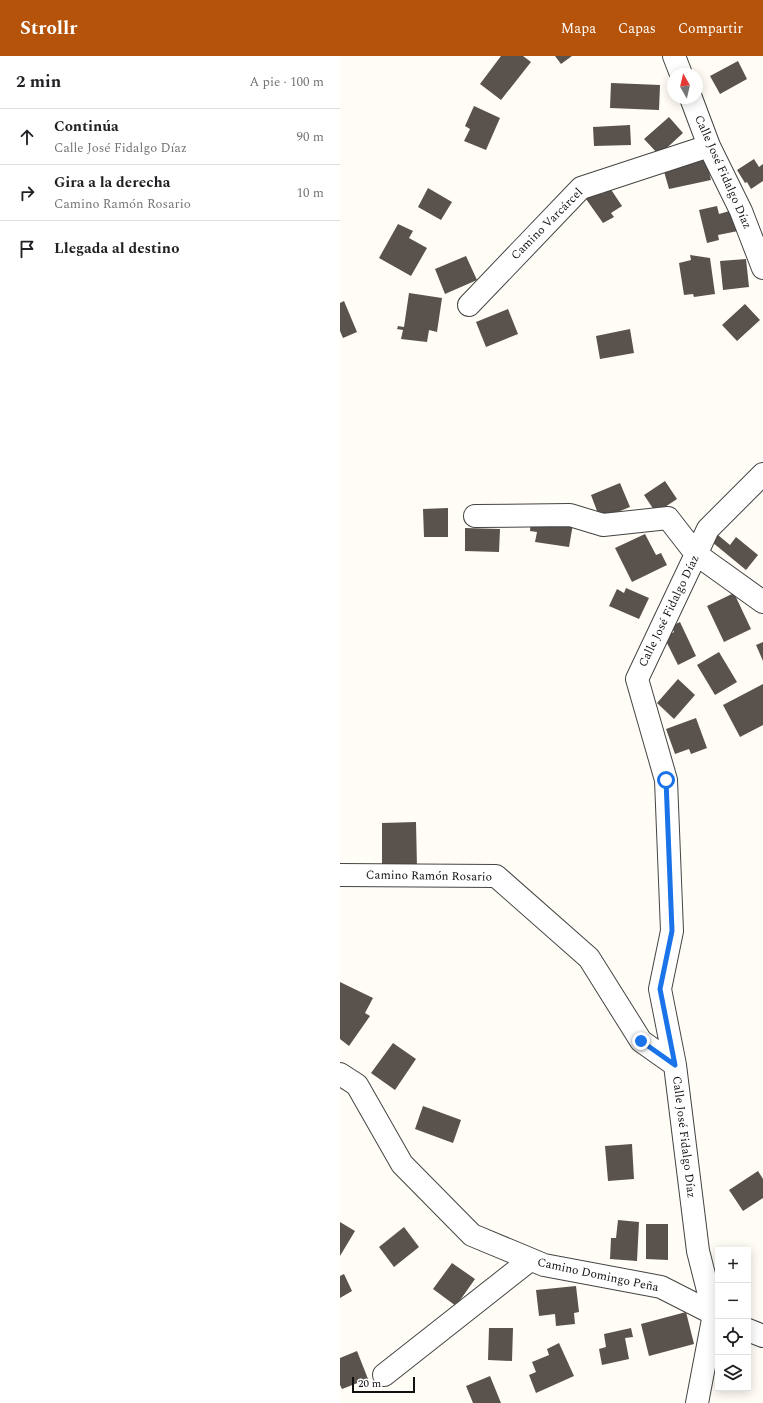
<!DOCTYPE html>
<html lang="es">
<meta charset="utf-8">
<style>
:root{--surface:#fff;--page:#f6f6f6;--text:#202124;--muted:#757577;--line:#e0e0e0;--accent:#b45309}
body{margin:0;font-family:Spectral,serif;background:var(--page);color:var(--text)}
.controls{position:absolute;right:12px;bottom:12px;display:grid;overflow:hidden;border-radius:0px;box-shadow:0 2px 10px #0003}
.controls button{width:36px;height:36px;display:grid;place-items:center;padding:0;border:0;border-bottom:1px solid var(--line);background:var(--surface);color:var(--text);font:20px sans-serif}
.compass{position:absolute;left:327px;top:12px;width:36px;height:36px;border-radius:50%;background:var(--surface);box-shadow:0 2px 10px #0003;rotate:352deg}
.scale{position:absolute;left:12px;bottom:10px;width:63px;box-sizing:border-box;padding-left:4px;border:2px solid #111;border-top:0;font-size:11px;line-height:14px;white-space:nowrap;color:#111;-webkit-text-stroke:3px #fff;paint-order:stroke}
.stop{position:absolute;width:12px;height:12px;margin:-9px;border:3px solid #1a73e8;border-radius:50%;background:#fff}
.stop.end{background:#1a73e8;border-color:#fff;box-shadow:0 1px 4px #0008}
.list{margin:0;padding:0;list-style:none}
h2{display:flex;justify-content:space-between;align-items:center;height:52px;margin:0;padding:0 16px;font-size:17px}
h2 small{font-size:13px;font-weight:400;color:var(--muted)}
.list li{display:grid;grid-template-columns:26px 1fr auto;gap:12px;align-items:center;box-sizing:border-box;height:56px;padding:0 16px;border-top:1px solid var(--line)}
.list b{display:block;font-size:15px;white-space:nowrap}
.list p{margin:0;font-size:13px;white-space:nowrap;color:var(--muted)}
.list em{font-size:13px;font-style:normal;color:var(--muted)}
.icon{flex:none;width:22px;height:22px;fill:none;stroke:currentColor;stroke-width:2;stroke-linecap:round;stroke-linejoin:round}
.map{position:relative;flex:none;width:423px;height:1347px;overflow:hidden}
header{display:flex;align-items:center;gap:24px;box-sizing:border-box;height:56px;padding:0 20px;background:var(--accent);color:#fff}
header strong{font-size:19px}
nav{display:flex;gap:22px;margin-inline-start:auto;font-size:14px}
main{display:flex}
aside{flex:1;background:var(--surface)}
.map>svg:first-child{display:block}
.building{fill:#5a524d}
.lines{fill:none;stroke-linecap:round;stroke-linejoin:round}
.minor-casing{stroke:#444;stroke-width:24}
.minor{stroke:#fff;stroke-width:22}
.route{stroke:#1a73e8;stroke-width:5}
.labels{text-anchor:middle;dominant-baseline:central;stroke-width:4;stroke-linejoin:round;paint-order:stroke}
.street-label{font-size:12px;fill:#111;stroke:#fff}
</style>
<header>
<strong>Strollr</strong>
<nav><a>Mapa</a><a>Capas</a><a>Compartir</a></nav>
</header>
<main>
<aside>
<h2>2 min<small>A pie · 100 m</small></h2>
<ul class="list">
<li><svg class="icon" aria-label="ahead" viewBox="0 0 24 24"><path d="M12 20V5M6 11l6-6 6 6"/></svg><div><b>Continúa</b><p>Calle José Fidalgo Díaz</p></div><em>90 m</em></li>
<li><svg class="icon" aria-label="right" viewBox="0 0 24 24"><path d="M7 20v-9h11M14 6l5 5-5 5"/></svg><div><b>Gira a la derecha</b><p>Camino Ramón Rosario</p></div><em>10 m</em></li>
<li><svg class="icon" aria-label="arrive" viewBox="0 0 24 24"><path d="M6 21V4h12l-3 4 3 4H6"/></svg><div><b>Llegada al destino</b></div></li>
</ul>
</aside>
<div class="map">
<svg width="423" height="1347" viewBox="0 0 423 1347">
<rect width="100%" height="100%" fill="#fffdf5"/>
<!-- building -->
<path class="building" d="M161,0H183L191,6L161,44L140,28Z
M215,0H232L221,8Z
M398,5L407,23L380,38L370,20Z
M271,27L320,29L319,54L270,52Z
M134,50L160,62L146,94L124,85L130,73L125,70Z
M329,61L343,77L319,99L304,83Z
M290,69L291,89L254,90L253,71Z
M365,98L371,124L329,133L323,112Z
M414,103L419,111L423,108V125L411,133L407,126L405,127L397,114Z
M88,132L112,146L101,164L78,151Z
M270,132L282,150L271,157L274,161L263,167L246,143L260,135L262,138Z
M377,150L379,158L393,154L398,175L378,179L379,184L367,187L359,154Z
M58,168L73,175L69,182L87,192L71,220L39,202Z
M350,199L370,202L375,238L354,241L353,238L344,239L339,207L351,204Z
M126,200L137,224L105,238L95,213Z
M406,203L409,231L383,234L380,205Z
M69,237L102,242L97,276L89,274L87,286L61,283L63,274L57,273L58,270L64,271Z
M4,245L17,276L3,282L0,275V247Z
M405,248L420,264L397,285L382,269Z
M168,253L178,278L146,291L136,266Z
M290,273L294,297L260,303L256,280Z
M325,425L337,443L316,457L304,439Z
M280,427L290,451L260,463L251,439Z
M108,452V481H84L83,453Z
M191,462L233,468L229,491L195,486L197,476L190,475Z
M125,472L160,473L159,496L125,495Z
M305,478L316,499L321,497L327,509L292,526L275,492Z
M378,479L390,489L396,481L418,499L406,514L372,486Z
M286,532L309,542L299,563L269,550L277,533L284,537Z
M394,537L411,573L384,586L367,550Z
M340,566L356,600L338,609L324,581L334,576L331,570Z
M423,586V605L416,589Z
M379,596L397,626L375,639L357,609Z
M338,623L355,639L334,663L317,647Z
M423,628V669L400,681L383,649Z
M356,662L367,692L351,698L349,693L335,698L326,673Z
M76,766L77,812H42V767Z
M0,926L33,942L25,957L30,960L9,990L0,983Z
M53,987L76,1003L55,1034L31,1017Z
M83,1050L121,1064L113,1087L75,1073Z
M292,1088L294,1123L268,1125L265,1090Z
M418,1115L423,1123V1142L403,1155L389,1134Z
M278,1164L299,1166L297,1205L270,1203L271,1182H276Z
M0,1166L15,1175L0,1200Z
M306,1168H328V1204L306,1203Z
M64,1171L79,1191L54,1211L39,1191Z
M112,1207L135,1223L116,1250L93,1233Z
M4,1218L12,1235L0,1242V1220Z
M236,1230L239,1256L234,1257L235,1268L216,1270L215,1258L199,1260L196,1234Z
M346,1256L354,1288L309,1300L301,1268Z
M149,1272H173L172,1305L148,1304Z
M291,1272L293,1281L285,1282L289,1303L262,1309L259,1293L266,1291L264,1278Z
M219,1287L234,1320L196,1337L189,1319L196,1316L192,1306L209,1299L207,1293Z
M17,1295L28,1323L2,1333L0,1329V1302Z
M150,1320L161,1347H133L126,1330Z"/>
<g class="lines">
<!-- minor casing -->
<g class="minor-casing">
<path id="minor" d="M334,0L341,18
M351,42L369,90L401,155L423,212
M129,249L241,132L369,90
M135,460L230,459L263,469L328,462L356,498L423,546
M0,819L156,820L249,902L301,985L335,1009
M0,1018L17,1029L62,1108L132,1179L204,1209L321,1231L378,1260
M408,1274L423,1280
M44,1319L190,1204
M357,1347L374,1258L358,1195L335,1009L320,933L332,875L326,724L297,623L368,473L423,418"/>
</g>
<!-- minor -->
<use href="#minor" class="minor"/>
</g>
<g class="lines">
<!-- route -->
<path class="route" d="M301,985L335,1009L320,933L332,875L326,724"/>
</g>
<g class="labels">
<!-- street labels -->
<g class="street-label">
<text transform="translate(383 116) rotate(66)">Calle José Fidalgo Díaz</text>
<text transform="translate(207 168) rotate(-45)">Camino Varcárcel</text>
<text transform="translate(329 555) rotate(-64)">Calle José Fidalgo Díaz</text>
<text transform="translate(89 820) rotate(1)">Camino Ramón Rosario</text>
<text transform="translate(344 1081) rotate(83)">Calle José Fidalgo Díaz</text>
<text transform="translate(258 1219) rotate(12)">Camino Domingo Peña</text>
</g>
</g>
</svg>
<div class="controls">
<button>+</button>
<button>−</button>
<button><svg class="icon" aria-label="locate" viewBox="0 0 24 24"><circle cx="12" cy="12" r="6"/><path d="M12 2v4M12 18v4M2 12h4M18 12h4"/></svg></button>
<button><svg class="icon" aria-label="layers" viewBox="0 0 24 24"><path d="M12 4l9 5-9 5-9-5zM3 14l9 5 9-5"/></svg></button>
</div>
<svg class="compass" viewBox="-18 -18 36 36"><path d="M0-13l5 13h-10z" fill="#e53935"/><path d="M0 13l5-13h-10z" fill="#757577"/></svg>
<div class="scale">20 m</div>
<div class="stop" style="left:326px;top:724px"></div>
<div class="stop end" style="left:301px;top:985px"></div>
</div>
</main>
